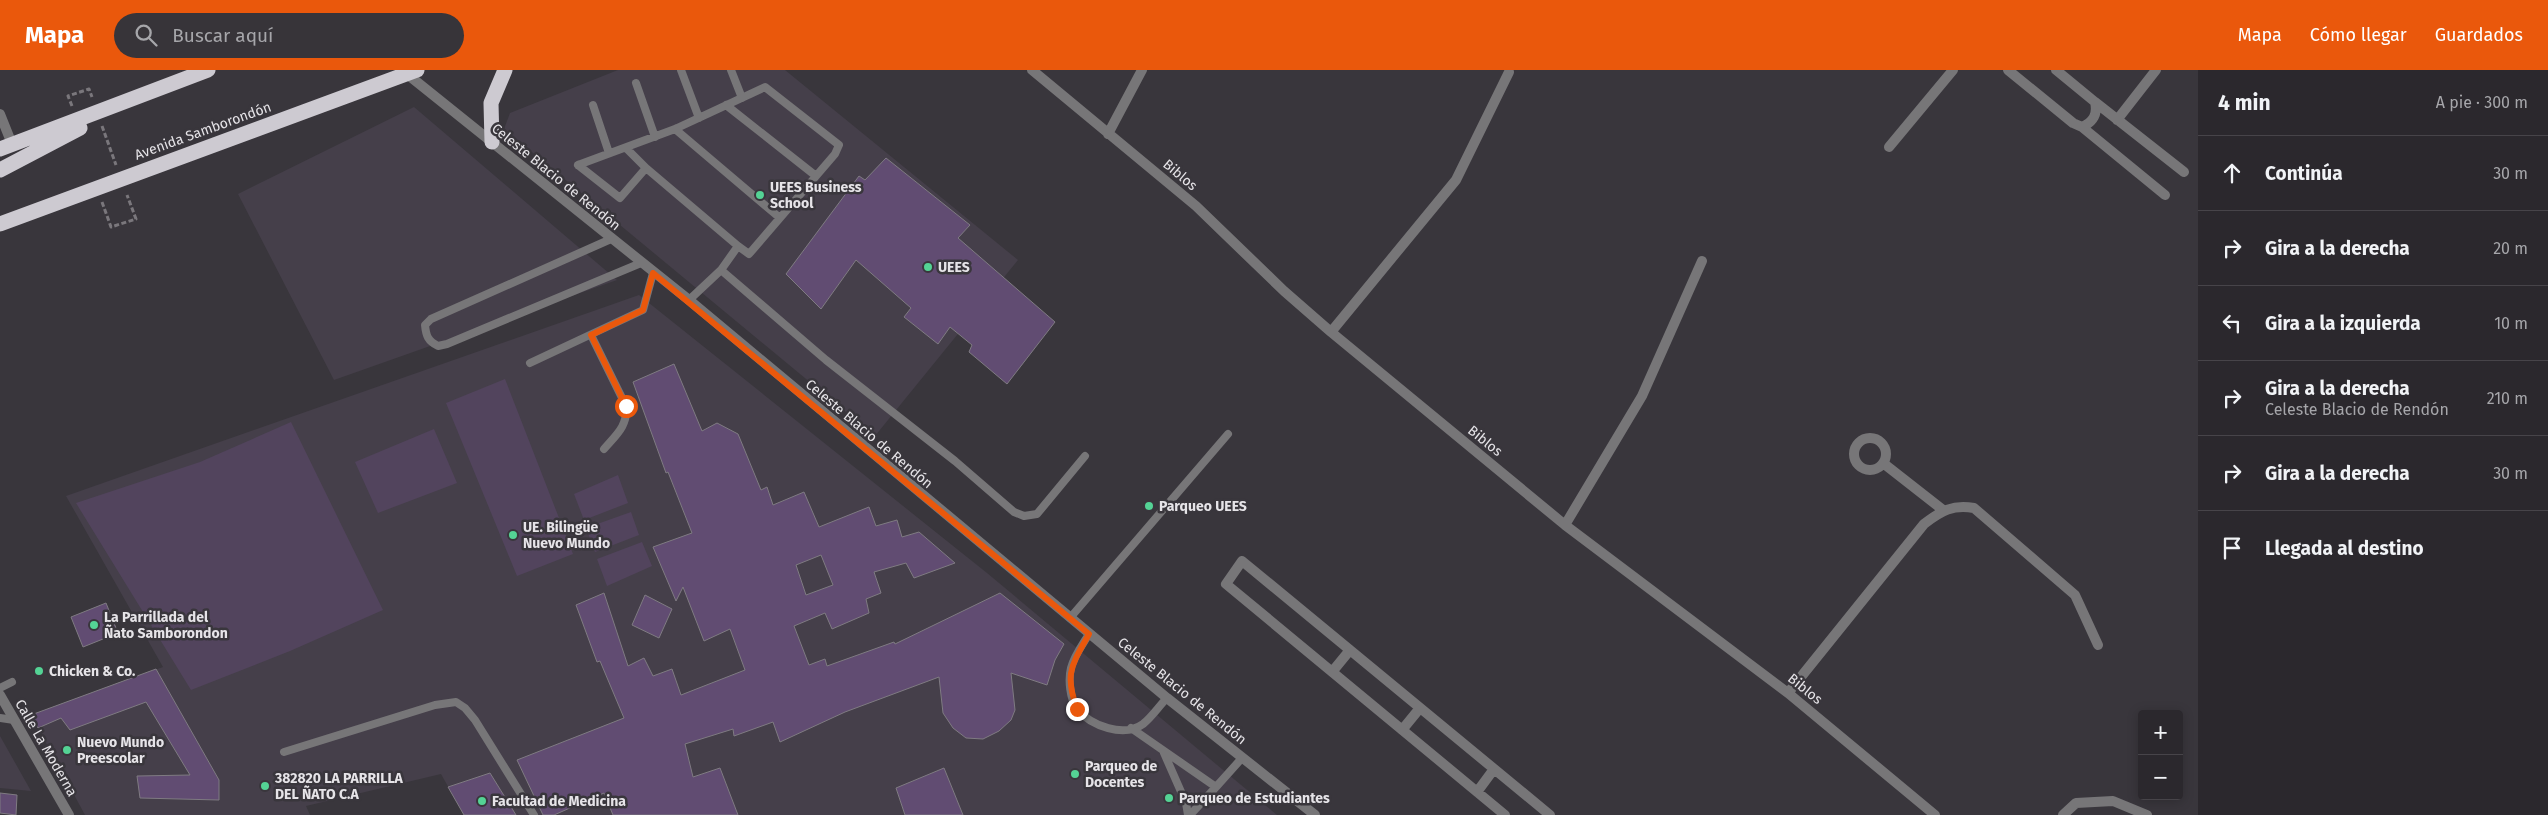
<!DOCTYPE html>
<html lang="es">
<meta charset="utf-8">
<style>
:root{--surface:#2b282d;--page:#373439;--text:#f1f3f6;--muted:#a6a6aa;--line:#474449;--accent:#ea580c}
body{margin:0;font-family:"Fira Sans",sans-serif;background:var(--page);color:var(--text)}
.controls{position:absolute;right:15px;bottom:15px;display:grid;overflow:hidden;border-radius:5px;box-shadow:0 2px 12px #0003}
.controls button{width:45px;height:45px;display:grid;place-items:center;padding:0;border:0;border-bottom:1px solid var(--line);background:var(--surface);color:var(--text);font:25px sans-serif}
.stop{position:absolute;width:15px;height:15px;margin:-11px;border:4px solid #ea580c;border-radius:50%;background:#fff}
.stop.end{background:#ea580c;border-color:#fff;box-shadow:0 1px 5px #0008}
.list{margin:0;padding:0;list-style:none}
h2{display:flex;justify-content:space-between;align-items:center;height:65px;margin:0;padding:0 20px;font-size:21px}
h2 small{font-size:16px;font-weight:400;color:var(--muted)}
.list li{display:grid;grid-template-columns:32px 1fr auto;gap:15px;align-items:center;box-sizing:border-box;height:75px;padding:0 20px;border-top:1px solid var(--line)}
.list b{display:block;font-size:19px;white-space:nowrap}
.list p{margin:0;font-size:16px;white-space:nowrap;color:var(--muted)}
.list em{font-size:16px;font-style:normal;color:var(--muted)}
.icon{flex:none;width:28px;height:28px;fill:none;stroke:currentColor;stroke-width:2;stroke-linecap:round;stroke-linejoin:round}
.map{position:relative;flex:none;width:2198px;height:745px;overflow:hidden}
header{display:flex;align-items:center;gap:30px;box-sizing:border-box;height:70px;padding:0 25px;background:var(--accent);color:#fff}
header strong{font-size:24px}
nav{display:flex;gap:28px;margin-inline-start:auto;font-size:18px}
.search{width:350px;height:45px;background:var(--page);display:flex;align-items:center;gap:12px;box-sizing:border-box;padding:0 18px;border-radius:28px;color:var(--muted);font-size:19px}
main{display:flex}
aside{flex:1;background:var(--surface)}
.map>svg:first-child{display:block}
.built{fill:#453f4a}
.green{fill:#52445d}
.building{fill:#614c72;stroke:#7f7b82;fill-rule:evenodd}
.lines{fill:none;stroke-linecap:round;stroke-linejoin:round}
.path{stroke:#7a777c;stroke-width:3;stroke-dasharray:5 2.5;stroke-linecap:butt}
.lane{stroke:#777678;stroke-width:8}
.street{stroke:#777678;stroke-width:10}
.highway{stroke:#cdcad1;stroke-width:15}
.route{stroke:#ea580c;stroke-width:6}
.poi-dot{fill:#54d395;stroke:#39363c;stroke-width:2}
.labels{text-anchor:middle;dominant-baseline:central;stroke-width:5;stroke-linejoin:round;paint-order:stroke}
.street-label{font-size:14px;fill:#e6e4e8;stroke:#39363c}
.poi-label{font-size:14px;font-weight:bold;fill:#e6e4e8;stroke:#39363c;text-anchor:start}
</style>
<header>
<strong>Mapa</strong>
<div class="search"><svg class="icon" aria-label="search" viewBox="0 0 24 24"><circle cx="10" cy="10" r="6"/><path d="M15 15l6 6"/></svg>Buscar aquí</div>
<nav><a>Mapa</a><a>Cómo llegar</a><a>Guardados</a></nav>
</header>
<main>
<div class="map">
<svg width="2198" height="745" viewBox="0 0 2198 745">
<rect width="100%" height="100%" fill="#39363c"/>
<!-- built -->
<path class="built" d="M618,0H785L1018,190L875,366L504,59L510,43Z
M414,37L617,210L334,310L238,124Z
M639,225L987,503L1277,745H464L441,704L306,736L310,745H85L31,645L163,597L66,426Z
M0,666L31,721L0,718Z"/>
<!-- green -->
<path class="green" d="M505,309L573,484L517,506L446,333Z
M291,352L383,540L290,581L191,620L76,433L200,392Z
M434,359L457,413L378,443L355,392Z
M618,405L628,433L584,450L574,424Z
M631,442L639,465L595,482L586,458Z
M642,472L652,496L607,516L597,489Z"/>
<!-- building -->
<path class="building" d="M886,88L970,155L958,168L1055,252L1007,314L969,282L972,275L950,257L938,274L904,247L911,238L856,190L821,239L786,204L859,106L865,110Z
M674,294L702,361L717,353L738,364L761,420L767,417L773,435L804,422L819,457L869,437L876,456L897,450L902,467L919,462L955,493L914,508L906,493L874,502L881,523L866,529L869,543L832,559L825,543L794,556L809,595L825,589L827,596L894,572L895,574L1000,523L1064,574L1055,590L1047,615L1011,603L1015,640L1011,650L999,661L983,669L966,668L953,658L943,643L939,607L845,642L780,672L773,652L734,666L733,659L685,674L693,707L720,698L738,745H613L604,723L554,745H543L517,690L624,648L600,591L597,592L576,535L604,523L628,596L644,588L653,606L672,599L681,625L745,600L730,559L704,571L683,517L676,531L653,477L692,463L668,402L666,403L633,312ZM821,485L833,515L806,525L796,495Z
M645,525L672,539L659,568L632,555Z
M106,533L118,563L83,577L71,547Z
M156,599L219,710V730L140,728L137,706L190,705L146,632L70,660L61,648L38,658L31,645Z
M944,698L963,745H905L896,718Z
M490,703L516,745H464L448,717Z
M0,723L17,725L16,745L0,743Z"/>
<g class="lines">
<!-- path -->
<path class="path" d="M72,36L68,26L89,19L92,27
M102,56L116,95
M102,132L111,157L136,149L127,125"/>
<!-- lane -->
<path class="lane" d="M681,0L699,48
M731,0L742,28
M636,13L655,67
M593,35L609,83
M726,35L816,106
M675,59L780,148
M626,78L646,98L738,176L721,200L689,230
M578,95L675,59L765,17L839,75L835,84L749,184L738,176
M578,95L620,128L646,98
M611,169L431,249L425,255C426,266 428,271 438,276L447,274L641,193
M721,200L826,290L955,391L1014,442L1024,446L1037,444L1085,386
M591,265L626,336C628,356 616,365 604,379
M530,293L643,240L653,203
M1070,548L1228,364
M1089,564C1083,574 1074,586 1071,598C1068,610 1070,629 1077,639C1091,656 1124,668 1143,654C1152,647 1159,636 1167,628
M0,618L12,612
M0,648L14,650
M1131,658L1216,717L1242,688
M284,682L435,635L456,632L465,638L475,650L534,745
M1164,683L1186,733L1188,745
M1190,745L1216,717"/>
<!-- street -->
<path class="street" d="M1032,0L1196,136L1284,221L1331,262L1565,455L1788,623L1935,745
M2008,0L2073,53L2082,57C2093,52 2098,45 2095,32L2056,0
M407,4L689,230L1167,628L1315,745
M2095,32L2184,102
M0,44L12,74
M2117,50L2156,0
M2082,57L2165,125
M1108,64L1142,0
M1889,77L1953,0
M1331,262L1456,110L1509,2
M1854 384a16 16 0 1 1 32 0a16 16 0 1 1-32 0Z
M1883,393L1943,440
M1565,455L1642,326L1702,191
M1332,602L1350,580
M1788,623L1924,454C1941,441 1953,434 1974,438L2075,525L2098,575
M0,625L69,745
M1402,660L1420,638
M1477,722L1494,699
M1505,745L1226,514L1242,491L1550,745
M2063,745L2076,733L2113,731L2147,745"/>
<!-- highway -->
<path class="highway" d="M492,72L491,33L505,0
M0,79L208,0
M0,100L80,58
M0,154L417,0"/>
</g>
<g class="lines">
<!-- route -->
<path class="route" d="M626,336L591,265L643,240L653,203L1089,564C1072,595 1064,603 1077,639"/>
</g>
<!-- markers -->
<g class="poi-dot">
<circle cx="760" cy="125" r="5"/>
<circle cx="928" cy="197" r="5"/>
<circle cx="1149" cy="436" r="5"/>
<circle cx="513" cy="465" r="5"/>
<circle cx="94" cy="555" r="5"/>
<circle cx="39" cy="601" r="5"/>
<circle cx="67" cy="680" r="5"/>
<circle cx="1075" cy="704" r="5"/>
<circle cx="265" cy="716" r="5"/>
<circle cx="1169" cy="728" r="5"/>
<circle cx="482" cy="731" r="5"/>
</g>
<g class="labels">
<!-- street labels -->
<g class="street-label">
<text transform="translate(203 61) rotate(-20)">Avenida Samborondón</text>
<text transform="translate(1180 105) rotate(40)">Biblos</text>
<text transform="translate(556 107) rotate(39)">Celeste Blacio de Rendón</text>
<text transform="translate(869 364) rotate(40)">Celeste Blacio de Rendón</text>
<text transform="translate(1485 371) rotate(39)">Biblos</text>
<text transform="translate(1805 619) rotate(39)">Biblos</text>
<text transform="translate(1182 621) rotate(39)">Celeste Blacio de Rendón</text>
<text transform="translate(46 678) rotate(60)">Calle La Moderna</text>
</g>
<!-- poi labels -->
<g class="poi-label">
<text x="770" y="117">UEES Business<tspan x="770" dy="16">School</tspan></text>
<text x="938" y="197">UEES</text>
<text x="1159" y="436">Parqueo UEES</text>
<text x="523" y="457">UE. Bilingüe<tspan x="523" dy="16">Nuevo Mundo</tspan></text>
<text x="104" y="547">La Parrillada del<tspan x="104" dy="16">Ñato Samborondon</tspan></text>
<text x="49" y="601">Chicken &amp; Co.</text>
<text x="77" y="672">Nuevo Mundo<tspan x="77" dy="16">Preescolar</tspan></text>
<text x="1085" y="696">Parqueo de<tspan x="1085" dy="16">Docentes</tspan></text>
<text x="275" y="708">382820 LA PARRILLA<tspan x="275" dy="16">DEL ÑATO C.A</tspan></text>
<text x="1179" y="728">Parqueo de Estudiantes</text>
<text x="492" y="731">Facultad de Medicina</text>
</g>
</g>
</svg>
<div class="controls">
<button>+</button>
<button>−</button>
</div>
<div class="stop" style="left:626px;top:336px"></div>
<div class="stop end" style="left:1077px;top:639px"></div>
</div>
<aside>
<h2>4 min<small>A pie · 300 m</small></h2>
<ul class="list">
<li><svg class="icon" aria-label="ahead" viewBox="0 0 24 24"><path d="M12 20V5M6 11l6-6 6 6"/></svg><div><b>Continúa</b></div><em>30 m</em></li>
<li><svg class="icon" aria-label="right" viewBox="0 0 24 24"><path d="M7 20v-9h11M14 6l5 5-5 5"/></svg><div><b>Gira a la derecha</b></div><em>20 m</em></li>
<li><svg class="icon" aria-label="left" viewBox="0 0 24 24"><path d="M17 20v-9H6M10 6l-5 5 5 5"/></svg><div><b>Gira a la izquierda</b></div><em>10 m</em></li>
<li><svg class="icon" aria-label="right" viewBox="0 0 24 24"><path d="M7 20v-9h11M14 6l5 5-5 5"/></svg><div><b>Gira a la derecha</b><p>Celeste Blacio de Rendón</p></div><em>210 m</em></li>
<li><svg class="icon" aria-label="right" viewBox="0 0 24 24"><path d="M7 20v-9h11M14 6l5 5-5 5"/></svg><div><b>Gira a la derecha</b></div><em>30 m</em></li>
<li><svg class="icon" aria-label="arrive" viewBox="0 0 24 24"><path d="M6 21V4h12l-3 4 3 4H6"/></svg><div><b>Llegada al destino</b></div></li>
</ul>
</aside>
</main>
